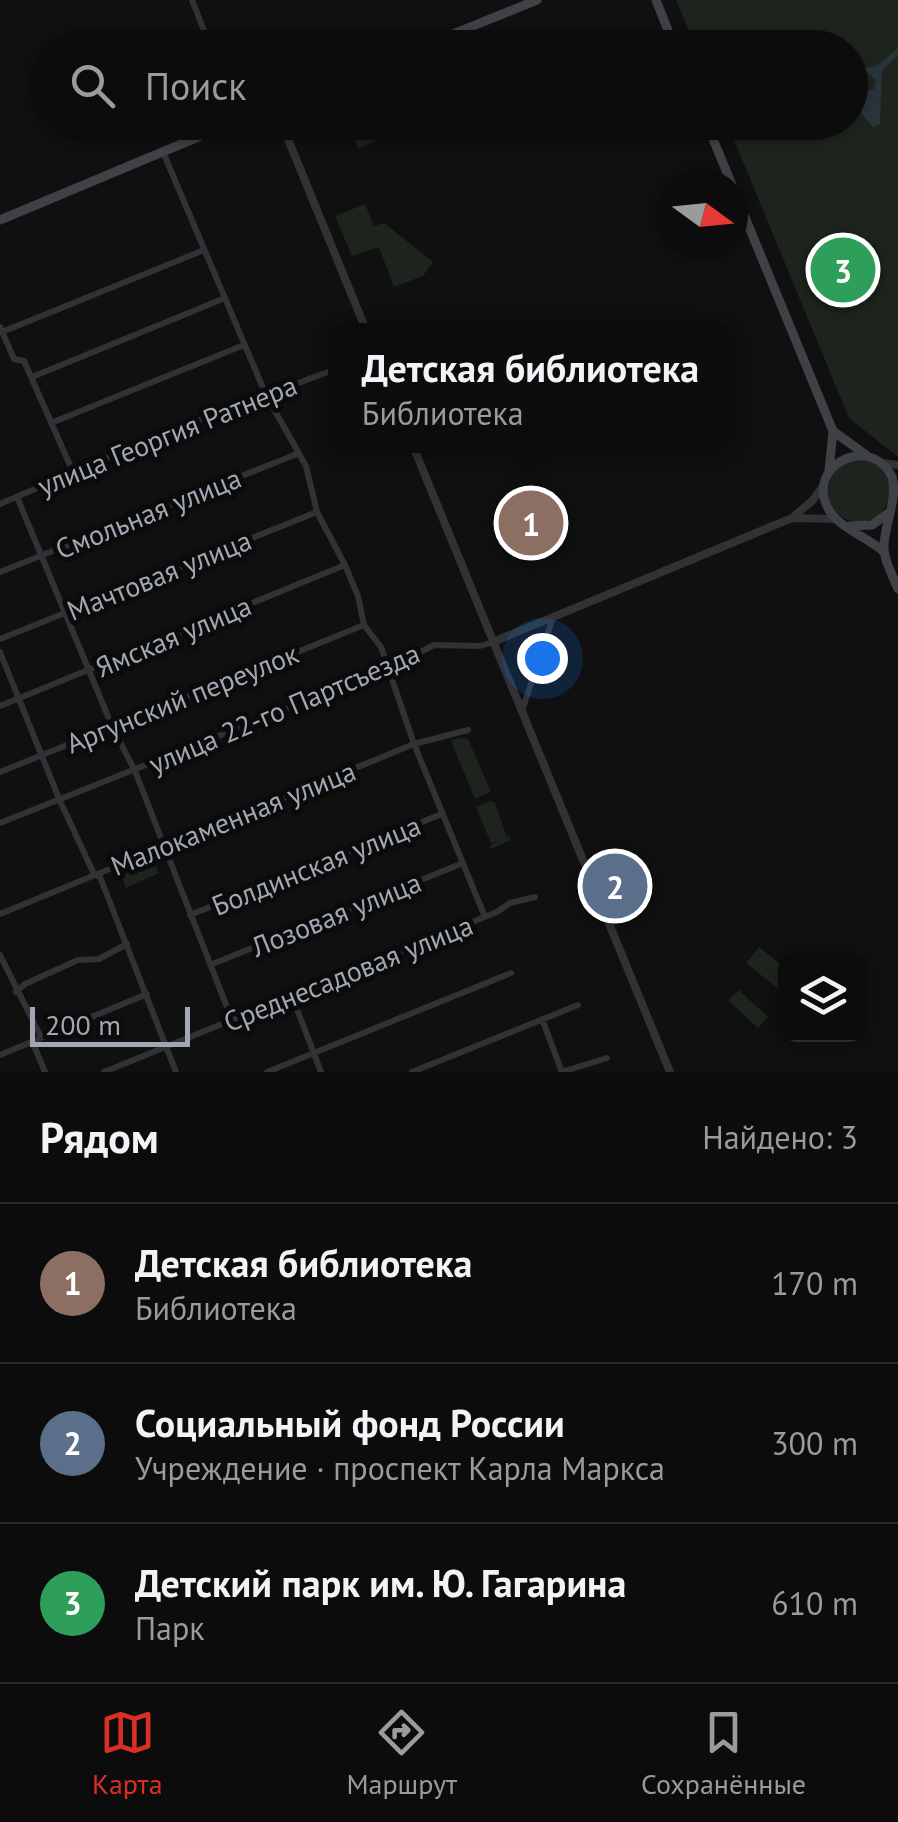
<!DOCTYPE html>
<html lang="ru">
<meta charset="utf-8">
<style>
:root{--surface:#0c0c0d;--page:#1a1a1b;--text:#f1f3f6;--muted:#9a9b9d;--line:#2c2c2e;--accent:#d93025}
body{margin:0;font-family:"PT Sans",sans-serif;background:var(--page);color:var(--text)}
.controls{position:absolute;right:30px;bottom:30px;display:grid;overflow:hidden;border-radius:20px;box-shadow:0 2px 8px #0004}
.controls button{width:90px;height:90px;display:grid;place-items:center;padding:0;border:0;border-bottom:2px solid var(--line);background:var(--surface);color:var(--text);font:50px sans-serif}
.compass{position:absolute;left:658px;top:170px;width:90px;height:90px;border-radius:50%;background:var(--surface);box-shadow:0 2px 8px #0004;rotate:105deg}
.scale{position:absolute;left:30px;bottom:25px;width:160px;box-sizing:border-box;padding-left:10px;border:5px solid #a1a8b3;border-top:0;font-size:28px;line-height:35px;white-space:nowrap;color:#a1a8b3;-webkit-text-stroke:8px #0b0b0c;paint-order:stroke}
.you{position:absolute;left:542px;top:658px;width:35px;height:35px;margin:-25px;border:8px solid #fff;border-radius:50%;background:#1a73e8;box-shadow:0 0 0 15px #1a73e833}
.badge{display:grid;place-items:center;width:65px;height:65px;border-radius:50%;background:var(--accent);color:#fff;font-size:32px;font-weight:700}
.pin{position:absolute;translate:-50% -50%;border:5px solid #fff;box-shadow:0 2px 10px #0006}
.popup{position:absolute;left:328px;top:323px;width:405px;height:130px;box-sizing:border-box;display:grid;place-content:center;border-radius:20px;background:var(--surface);filter:drop-shadow(0 2px 8px #0005);font-size:32px;white-space:nowrap;color:var(--muted)}
.popup b{font-size:38px;color:var(--text)}
.popup::after{content:'';position:absolute;left:50%;top:100%;margin-left:-20px;border:20px solid transparent;border-top-color:var(--surface)}
.list{margin:0;padding:0;list-style:none}
h2{display:flex;justify-content:space-between;align-items:center;height:130px;margin:0;padding:0 40px;font-size:42px}
h2 small{font-size:32px;font-weight:400;color:var(--muted)}
.list li{display:grid;grid-template-columns:65px 1fr auto;gap:30px;align-items:center;box-sizing:border-box;height:160px;padding:0 40px;border-top:2px solid var(--line)}
.list b{display:block;font-size:38px;white-space:nowrap}
.list p{margin:0;font-size:32px;white-space:nowrap;color:var(--muted)}
.list em{font-size:32px;font-style:normal;color:var(--muted)}
.icon{flex:none;width:55px;height:55px;fill:none;stroke:currentColor;stroke-width:2;stroke-linecap:round;stroke-linejoin:round}
.map{position:relative;flex:none;width:898px;height:1072px;overflow:hidden}
.search{position:absolute;background:var(--surface);box-shadow:0 2px 8px #0004;left:30px;right:30px;top:30px;height:110px;display:flex;align-items:center;gap:25px;box-sizing:border-box;padding:0 35px;border-radius:55px;color:var(--muted);font-size:38px}
.sheet{height:610px;background:var(--surface)}
nav{display:flex;justify-content:space-around;align-items:center;box-sizing:border-box;height:140px;border-top:2px solid var(--line);background:var(--surface);font-size:28px;color:var(--muted)}
nav a{display:grid;justify-items:center;gap:5px}
nav .on{color:var(--accent)}
.map>svg:first-child{display:block}
.green{fill:#1c241d}
.water{fill:#29343a}
.lines{fill:none;stroke-linecap:round;stroke-linejoin:round}
.minor{stroke:#313236;stroke-width:6}
.tertiary{stroke:#313236;stroke-width:8}
.secondary{stroke:#3f4147;stroke-width:9}
.labels{text-anchor:middle;dominant-baseline:central;stroke-width:10;stroke-linejoin:round;paint-order:stroke}
.street-label{font-size:28px;fill:#a1a8b3;stroke:#0b0b0c}
</style>
<div class="map">
<svg width="898" height="1072" viewBox="0 0 898 1072">
<rect width="100%" height="100%" fill="#101011"/>
<!-- green -->
<path class="green" d="M676,0H898V457L849,418L727,123L850,122V48L696,47Z
M359,122L400,123L403,130L358,148L349,127Z
M365,204L374,226L384,223L433,262L423,276L394,287L379,247L352,256L335,216Z
M828 491a31 31 0 1 1 62 0a31 31 0 1 1-62 0Z
M458,738L468,739L491,792L475,799L451,741Z
M490,801L495,803L507,837L511,836L510,840L491,849L489,846L498,841L491,843L476,807Z
M153,861L159,873L126,888L121,875Z
M759,947L785,968V986L781,991L746,963Z
M739,990L768,1017L758,1028L728,1000Z"/>
<!-- water -->
<path class="water" d="M898,48V55L882,70L880,124L873,127L860,112L866,92L874,89L876,80L862,68L877,66Z"/>
<g class="lines">
<!-- minor -->
<path class="minor" d="M192,0L211,48
M163,152L266,395L306,466L317,512L345,565L358,596L364,625L381,647L414,744L485,917
M0,327L14,359L24,361L73,472
M2,332L204,250
M32,377L225,298
M51,423L244,345
M17,497L112,726L135,771L232,1020
M0,504L170,431L336,369
M0,572L297,454
M0,639L317,512
M0,652L60,801L94,874L100,877L176,1072
M0,706L345,565
M522,711L553,617
M0,772L364,625
M0,823L389,668L434,645L480,646L493,642
M0,914L414,744L468,730
M190,915L442,814
M0,955L41,1037
M210,965L463,863
M16,992L25,984L78,960L99,959L127,944
M292,996L321,1072
M542,1019L562,1072
M32,1041L45,1072
M0,1055L147,994
M104,1072L497,912L510,903L535,897
M267,1072L511,973
M412,1072L578,1005
M561,1072L607,1058"/>
<!-- tertiary -->
<path class="tertiary" d="M281,122L366,330
M221,130L263,126L285,136
M413,446L670,1072
M882,463L898,465
M792,518L836,519
M493,642L792,518L813,500L823,486"/>
<!-- secondary -->
<path class="secondary" d="M656,0L675,48
M419,48L537,0
M706,122L732,185
M733,188L833,431L829,470
M0,220L234,122
M833,431L866,455
M850,526L872,525L890,512
M883,551C867,537 837,527 828,508C805,465 871,433 892,477C898,498 885,523 884,545C883,559 893,576 898,589"/>
</g>
<g class="labels">
<!-- street labels -->
<g class="street-label">
<text transform="translate(167 435) rotate(-22)">улица Георгия Ратнера</text>
<text transform="translate(148 513) rotate(-22)">Смольная улица</text>
<text transform="translate(159 575) rotate(-22)">Мачтовая улица</text>
<text transform="translate(173 636) rotate(-23)">Ямская улица</text>
<text transform="translate(182 698) rotate(-22)">Аргунский переулок</text>
<text transform="translate(284 708) rotate(-23)">улица 22-го Партсъезда</text>
<text transform="translate(233 818) rotate(-22)">Малокаменная улица</text>
<text transform="translate(316 865) rotate(-22)">Болдинская улица</text>
<text transform="translate(336 914) rotate(-22)">Лозовая улица</text>
<text transform="translate(348 973) rotate(-22)">Среднесадовая улица</text>
</g>
</g>
</svg>
<div class="controls">
<button><svg class="icon" aria-label="layers" viewBox="0 0 24 24"><path d="M12 4l9 5-9 5-9-5zM3 14l9 5 9-5"/></svg></button>
</div>
<svg class="compass" viewBox="-18 -18 36 36"><path d="M0-13l5 13h-10z" fill="#e53935"/><path d="M0 13l5-13h-10z" fill="#9a9b9d"/></svg>
<div class="scale">200 m</div>
<div class="you"></div>
<div class="pin badge" style="left:531px;top:523px;background:#8d6e63">1</div>
<div class="popup"><b>Детская библиотека</b>Библиотека</div>
<div class="pin badge" style="left:615px;top:886px;background:#5c6f8a">2</div>
<div class="pin badge" style="left:843px;top:270px;background:#2e9e5b">3</div>
<div class="search"><svg class="icon" aria-label="search" viewBox="0 0 24 24"><circle cx="10" cy="10" r="6"/><path d="M15 15l6 6"/></svg>Поиск</div>
</div>
<section class="sheet">
<h2>Рядом<small>Найдено: 3</small></h2>
<ul class="list">
<li><span class="badge" style="background:#8d6e63">1</span><div><b>Детская библиотека</b><p>Библиотека</p></div><em>170 m</em></li>
<li><span class="badge" style="background:#5c6f8a">2</span><div><b>Социальный фонд России</b><p>Учреждение · проспект Карла Маркса</p></div><em>300 m</em></li>
<li><span class="badge" style="background:#2e9e5b">3</span><div><b>Детский парк им. Ю. Гагарина</b><p>Парк</p></div><em>610 m</em></li>
</ul>
</section>
<nav>
<a class="on"><svg class="icon" aria-label="map" viewBox="0 0 24 24"><path d="M3 6l6-2 6 2 6-2v14l-6 2-6-2-6 2zM9 4v14M15 6v14"/></svg>Карта</a>
<a><svg class="icon" aria-label="directions" viewBox="0 0 24 24"><path d="M12 3l9 9-9 9-9-9zM9 14v-3h6M13 9l2 2-2 2"/></svg>Маршрут</a>
<a><svg class="icon" aria-label="saved" viewBox="0 0 24 24"><path d="M7 4h10v16l-5-4-5 4z"/></svg>Сохранённые</a>
</nav>
